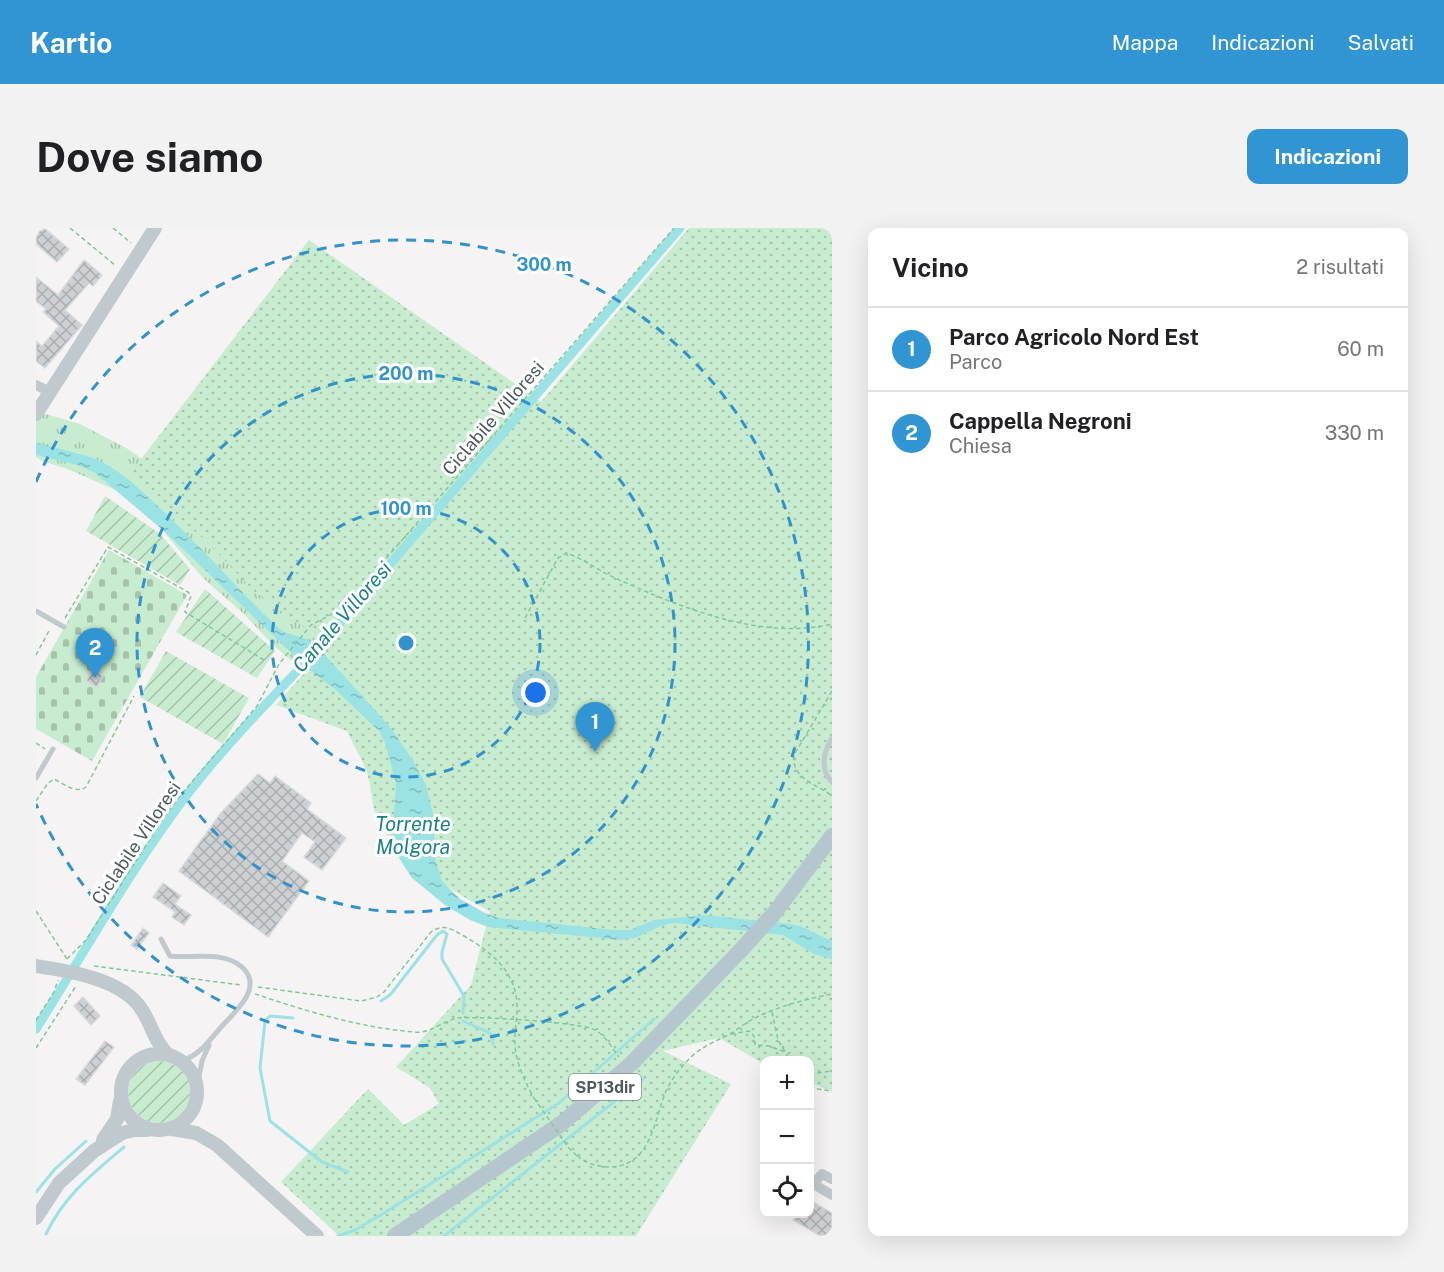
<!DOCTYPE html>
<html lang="it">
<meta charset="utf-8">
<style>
:root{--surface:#fff;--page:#f2f2f2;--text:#202124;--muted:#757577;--line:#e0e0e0;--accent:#3095d2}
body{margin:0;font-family:"Public Sans",sans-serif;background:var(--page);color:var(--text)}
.controls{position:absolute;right:18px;bottom:18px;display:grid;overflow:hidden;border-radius:12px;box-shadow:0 6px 24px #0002}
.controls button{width:54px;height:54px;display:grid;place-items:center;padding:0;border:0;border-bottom:2px solid var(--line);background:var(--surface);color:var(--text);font:30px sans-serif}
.you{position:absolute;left:500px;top:465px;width:21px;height:21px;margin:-15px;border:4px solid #fff;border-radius:50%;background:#1a73e8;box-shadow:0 0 0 9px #1a73e833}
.badge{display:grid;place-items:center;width:39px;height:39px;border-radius:50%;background:var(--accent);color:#fff;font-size:20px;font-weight:700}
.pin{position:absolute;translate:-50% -50px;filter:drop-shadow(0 2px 3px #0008)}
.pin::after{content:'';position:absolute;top:32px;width:21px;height:18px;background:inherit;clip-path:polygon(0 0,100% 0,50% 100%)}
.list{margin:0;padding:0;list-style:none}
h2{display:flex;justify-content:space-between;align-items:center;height:78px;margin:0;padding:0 24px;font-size:26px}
h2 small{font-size:20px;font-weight:400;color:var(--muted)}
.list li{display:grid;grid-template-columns:39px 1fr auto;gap:18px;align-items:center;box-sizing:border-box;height:84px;padding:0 24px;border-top:2px solid var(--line)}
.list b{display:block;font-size:22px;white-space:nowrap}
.list p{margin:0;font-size:20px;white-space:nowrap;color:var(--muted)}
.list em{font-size:20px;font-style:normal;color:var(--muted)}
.icon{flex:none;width:33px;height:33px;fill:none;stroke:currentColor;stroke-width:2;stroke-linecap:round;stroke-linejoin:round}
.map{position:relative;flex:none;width:796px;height:1008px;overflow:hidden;border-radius:12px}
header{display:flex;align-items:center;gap:36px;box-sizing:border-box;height:84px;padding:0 30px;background:var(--accent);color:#fff}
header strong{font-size:28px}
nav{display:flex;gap:33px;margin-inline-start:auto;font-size:21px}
.intro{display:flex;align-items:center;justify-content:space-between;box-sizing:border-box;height:144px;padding:0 36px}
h1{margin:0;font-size:42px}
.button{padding:15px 27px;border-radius:12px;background:var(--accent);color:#fff;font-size:21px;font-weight:700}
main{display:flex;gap:36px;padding:0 36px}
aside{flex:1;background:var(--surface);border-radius:12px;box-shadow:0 6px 24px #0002}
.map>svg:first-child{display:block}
.grass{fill:url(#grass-tufts)}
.cemetery{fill:url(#cemetery-stones)}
.park{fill:url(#park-dots)}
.garden{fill:url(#garden-furrows)}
.water{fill:url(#water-ripples)}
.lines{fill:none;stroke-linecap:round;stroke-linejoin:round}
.stream{stroke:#9ae2e4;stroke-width:3}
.canal{stroke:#9ae2e4;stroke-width:9}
.building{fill:url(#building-cross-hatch);stroke:#d8dadd;stroke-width:1.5}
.path{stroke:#83c799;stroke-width:1.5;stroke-dasharray:4.5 3;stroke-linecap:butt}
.service{stroke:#c0c9cd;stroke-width:5}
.minor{stroke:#c0c9cd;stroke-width:10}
.tertiary{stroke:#c0c9cd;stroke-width:14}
.primary{stroke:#b6c6ce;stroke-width:16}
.path-bridge{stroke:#83c799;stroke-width:1.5;stroke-dasharray:4.5 3;stroke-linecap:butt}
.ring{fill:none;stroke:#3192cc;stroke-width:3;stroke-dasharray:10 8}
.labels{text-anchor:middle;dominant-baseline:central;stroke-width:6;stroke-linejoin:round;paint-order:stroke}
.shield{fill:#fff;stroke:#828b8f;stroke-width:1.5}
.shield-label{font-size:16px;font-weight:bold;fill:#4c595f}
.street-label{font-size:18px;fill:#4c595f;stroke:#fff}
.water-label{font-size:20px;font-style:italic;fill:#1b8284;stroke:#fff}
.centre{fill:#3192cc;stroke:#fff;stroke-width:3}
.ring-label{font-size:18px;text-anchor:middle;font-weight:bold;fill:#3192cc;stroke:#fff;stroke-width:6;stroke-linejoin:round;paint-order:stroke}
</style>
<header>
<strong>Kartio</strong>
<nav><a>Mappa</a><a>Indicazioni</a><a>Salvati</a></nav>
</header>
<div class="intro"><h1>Dove siamo</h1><a class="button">Indicazioni</a></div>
<main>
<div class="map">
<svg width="796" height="1008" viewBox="0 0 796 1008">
<defs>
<pattern id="grass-tufts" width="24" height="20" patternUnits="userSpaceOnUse" patternTransform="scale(1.5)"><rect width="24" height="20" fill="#c8eccf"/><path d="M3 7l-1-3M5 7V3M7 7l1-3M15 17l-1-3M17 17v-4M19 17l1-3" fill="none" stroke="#a5c2ab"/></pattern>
<pattern id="cemetery-stones" width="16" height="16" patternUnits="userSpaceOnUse" patternTransform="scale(1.5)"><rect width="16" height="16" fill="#c8eccf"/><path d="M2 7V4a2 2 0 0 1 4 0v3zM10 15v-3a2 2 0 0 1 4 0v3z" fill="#a5c2ab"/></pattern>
<pattern id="park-dots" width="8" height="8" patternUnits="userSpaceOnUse" patternTransform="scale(1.5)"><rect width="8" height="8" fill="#c8eccf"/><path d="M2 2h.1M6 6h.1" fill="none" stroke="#a5c2ab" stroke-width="1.8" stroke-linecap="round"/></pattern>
<pattern id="garden-furrows" width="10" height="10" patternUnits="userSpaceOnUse" patternTransform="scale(1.5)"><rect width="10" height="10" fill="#c8eccf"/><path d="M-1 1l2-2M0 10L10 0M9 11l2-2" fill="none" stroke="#a5c2ab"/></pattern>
<pattern id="water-ripples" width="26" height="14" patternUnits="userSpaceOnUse" patternTransform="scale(1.5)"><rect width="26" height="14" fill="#9ae2e4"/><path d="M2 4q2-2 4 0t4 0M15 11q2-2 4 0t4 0" fill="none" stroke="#80babc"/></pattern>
<pattern id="building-cross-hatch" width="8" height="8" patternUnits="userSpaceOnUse" patternTransform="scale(1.5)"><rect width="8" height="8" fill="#cdd1d4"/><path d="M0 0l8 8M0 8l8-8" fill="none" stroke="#a9adaf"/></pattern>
</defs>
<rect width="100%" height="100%" fill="#f5f3f3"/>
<!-- grass -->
<path class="grass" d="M0,183L44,196L92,221L116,238L284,407L259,436L236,416L209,387L167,350L110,283L91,267L29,240L6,233L0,229Z"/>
<!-- cemetery -->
<path class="cemetery" d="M73,322L151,367L56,533L0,501V449Z"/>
<!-- park -->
<path class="park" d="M653,0H796V863L774,855V832H728V836L683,810L627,823L695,856L600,1008H303L245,954L332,861L368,897L403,876L394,860L360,839L435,757L454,683C421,667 355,625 341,590C335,576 336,559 331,545C326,530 317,517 311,503L240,477L293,417L219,364L169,312L93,247L273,12L505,174Z"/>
<!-- garden -->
<path class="garden" d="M69,268L124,306L154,341L144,357L50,303Z
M169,361L239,423L221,450L140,404Z
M130,423L213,470L187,516L104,469Z
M92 864a31 31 0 1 1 62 0a31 31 0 1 1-62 0Z"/>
<!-- water -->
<path class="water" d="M0,214C22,222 45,224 66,234C89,246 108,265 127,283C166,320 201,360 239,397L248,404L271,411L282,419L354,499L378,534L390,557L397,586L399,630L406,653L424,671L449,685L462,690L578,702H594L618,692L668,687L754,696L764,698L796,713V731L778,726L747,707L639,695L627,697L599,710L584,712L452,699L434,692L409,677L376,650L359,624L357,602L360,556L349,514L343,503L301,463L269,438L128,303L58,244L41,237L0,227Z"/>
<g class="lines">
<!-- stream -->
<path class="stream" d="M345,773L354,767L401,707L407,703L411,706L406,724V731L428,768L427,785
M257,790L234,788L229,793L224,840L234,893L286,934L312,944
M427,793L454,805L457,808V816
M0,964L19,941L50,913
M10,1006C28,968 57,945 88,919
M302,1008L319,1002L348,985L523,875L618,791
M408,1008L607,851"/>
<!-- canal -->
<path class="canal" d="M0,801C50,722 96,638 154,563C189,518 228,478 267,437L644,0"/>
</g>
<!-- building -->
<path class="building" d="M0,0H8L33,21L21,34L0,16Z
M48,32L66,47L57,58L53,55L29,82L46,97L9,140L0,133V113L6,118L23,98L7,84L10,81L0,73V49L22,67Z
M57,441L67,448L61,459L50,453Z
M222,546L234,555L239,548L275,575L271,581L310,610L286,642L268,629L279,614L266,605L246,633L273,653L232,709L143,643L184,586Z
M127,655L145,668L139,676L155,687L148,697L136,689L139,684L117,669Z
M107,700L113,705L101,721L95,717Z
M47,769L64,788L55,797L38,778Z
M69,813L78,819L49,857L40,851Z
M774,972L796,985V1008H784L757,992L761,986H774Z"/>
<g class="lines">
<!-- path -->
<path class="path" d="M34,0L80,38
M77,0L95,15
M29,390L72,319L152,364L155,368L149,384L228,432
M489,390L522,330L530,325C547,330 563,343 579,350C644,379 724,413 796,396
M0,427L14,401
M796,463L758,527C755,551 781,556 796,568
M0,515L9,521
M0,573L12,555L18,551C28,556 40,566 50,559L98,468
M0,683L31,731
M31,731L50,712L126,592L148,563L221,478L243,436L275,397L306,381L638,0
M58,738L205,757
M222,759L325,773L341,769L348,764L395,704C408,695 415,701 428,708C457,725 482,745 481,782C481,794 478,806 479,819C481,837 489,854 498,870
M219,766C270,783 325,800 379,804C394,806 408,792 422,790C440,788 545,794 559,802C569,807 576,820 583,829
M736,784L742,812L754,832
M0,792L18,764L22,752
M695,806L713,803L718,808L719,817L733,818L749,824
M0,820L40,758
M774,846L796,843
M774,858L782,861L796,863
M541,928C552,936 562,939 575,939C616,937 618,891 630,863C636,850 645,839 655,829C667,818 680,813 694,806C702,801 709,795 717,791C740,779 770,771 796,766"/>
<!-- service -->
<path class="service" d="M0,383L28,399
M796,510C787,524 784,542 796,554
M0,550L17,521
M125,711L134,728C156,731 186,722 206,739C228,759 200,783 187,797C174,811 165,827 145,833
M161,859L166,833L173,817"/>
<!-- minor -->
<path class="minor" d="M0,157L14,164
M796,951L786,946L779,954L781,958L796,967"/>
<!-- tertiary -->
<path class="tertiary" d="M0,186L119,0
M0,738C33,743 87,751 106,782C116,797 118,813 132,827
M85 864a38 38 0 1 1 76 0a38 38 0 1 1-76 0Z
M136,901L160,905L181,917L281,1008
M67,912L81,891L84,873
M0,990L23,955L58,923L86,905L98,902H111"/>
<!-- primary -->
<path class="primary" d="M359,1008L525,896L595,836L706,721L740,683L796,608"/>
<!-- path-bridge -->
<path class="path-bridge" d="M498,870L532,919L541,928"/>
</g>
<!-- distance rings -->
<g class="ring">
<circle cx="370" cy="415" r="134"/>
<circle cx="370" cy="415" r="269"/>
<path d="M0 254A403 403 0 1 1 0 576"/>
</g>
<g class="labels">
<!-- shield labels -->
<rect class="shield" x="533" y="846" width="72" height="26" rx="4.5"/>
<g class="shield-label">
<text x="569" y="859">SP13dir</text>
</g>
<!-- street labels -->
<g class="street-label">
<text transform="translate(457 190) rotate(-49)">Ciclabile Villoresi</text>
<text transform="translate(100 615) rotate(-56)">Ciclabile Villoresi</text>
</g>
<!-- water labels -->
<g class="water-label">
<text transform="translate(306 389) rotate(-49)">Canale Villoresi</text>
<text x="377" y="596">Torrente<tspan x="377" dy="23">Molgora</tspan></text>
</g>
</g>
<circle cx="370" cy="415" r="9" class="centre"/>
<g class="ring-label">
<text x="508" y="43">300 m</text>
<text x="370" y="152">200 m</text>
<text x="370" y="287">100 m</text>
</g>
</svg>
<div class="controls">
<button>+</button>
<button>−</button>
<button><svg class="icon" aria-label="locate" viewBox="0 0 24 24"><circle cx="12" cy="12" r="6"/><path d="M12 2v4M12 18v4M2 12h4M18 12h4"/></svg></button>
</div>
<div class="you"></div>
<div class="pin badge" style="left:559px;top:524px">1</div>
<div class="pin badge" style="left:59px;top:450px">2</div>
</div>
<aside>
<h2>Vicino<small>2 risultati</small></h2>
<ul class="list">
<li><span class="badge">1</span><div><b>Parco Agricolo Nord Est</b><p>Parco</p></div><em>60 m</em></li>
<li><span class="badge">2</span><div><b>Cappella Negroni</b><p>Chiesa</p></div><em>330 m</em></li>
</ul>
</aside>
</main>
